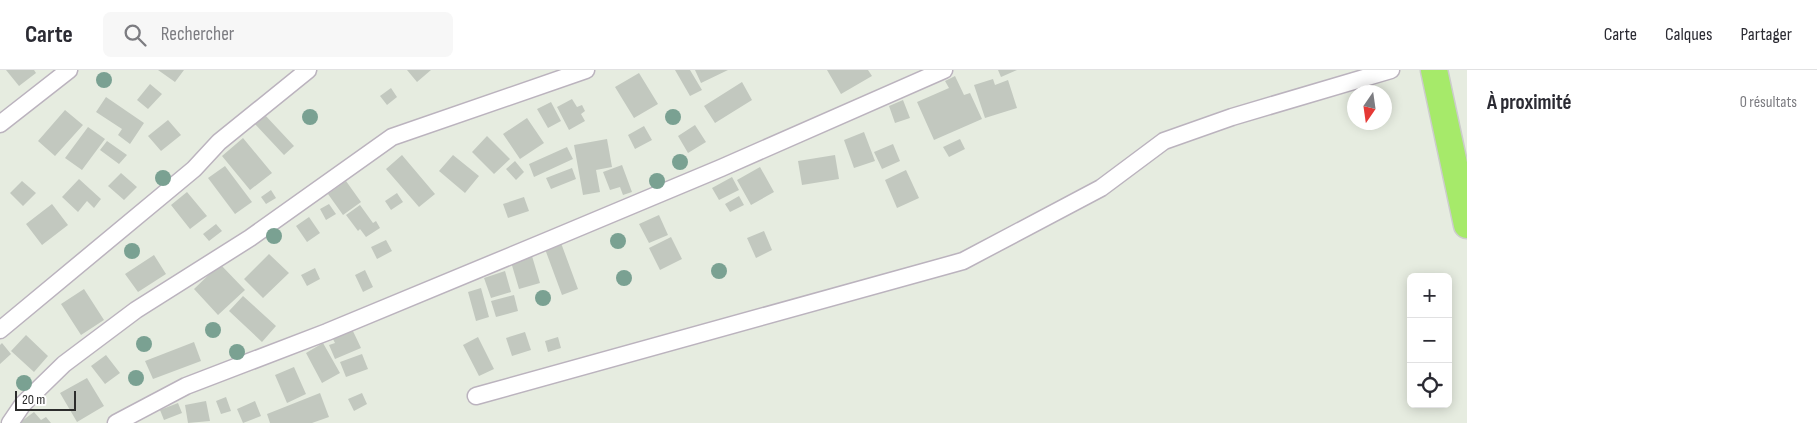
<!DOCTYPE html>
<html lang="fr">
<meta charset="utf-8">
<style>
:root{--surface:#fff;--page:#f7f7f7;--text:#2b2b33;--muted:#7c7c81;--line:#e1e1e2}
body{margin:0;font-family:"Sofia Sans Condensed",sans-serif;background:var(--page);color:var(--text)}
.controls{position:absolute;right:15px;bottom:15px;display:grid;overflow:hidden;border-radius:8px;box-shadow:0 2px 12px #0003}
.controls button{width:45px;height:45px;display:grid;place-items:center;padding:0;border:0;border-bottom:1px solid var(--line);background:var(--surface);color:var(--text);font:25px sans-serif}
.compass{position:absolute;left:1347px;top:15px;width:45px;height:45px;border-radius:50%;background:var(--surface);box-shadow:0 2px 12px #0003;rotate:193deg}
.scale{position:absolute;left:15px;bottom:12px;width:61px;box-sizing:border-box;padding-left:5px;border:2px solid #2c2c2c;border-top:0;font-size:14px;line-height:18px;white-space:nowrap;color:#2c2c2c;-webkit-text-stroke:4px #fff;paint-order:stroke}
.list{margin:0;padding:0;list-style:none}
h2{display:flex;justify-content:space-between;align-items:center;height:65px;margin:0;padding:0 20px;font-size:21px}
h2 small{font-size:16px;font-weight:400;color:var(--muted)}
.icon{flex:none;width:28px;height:28px;fill:none;stroke:currentColor;stroke-width:2;stroke-linecap:round;stroke-linejoin:round}
.map{position:relative;flex:none;width:1467px;height:353px;overflow:hidden}
header{display:flex;align-items:center;gap:30px;box-sizing:border-box;height:70px;padding:0 25px;background:var(--surface);border-bottom:1px solid var(--line)}
header strong{font-size:24px}
nav{display:flex;gap:28px;margin-inline-start:auto;font-size:18px}
.search{width:350px;height:45px;background:var(--page);display:flex;align-items:center;gap:12px;box-sizing:border-box;padding:0 18px;border-radius:8px;color:var(--muted);font-size:19px}
main{display:flex}
aside{flex:1;background:var(--surface)}
.map>svg:first-child{display:block}
.building{fill:#c2c8bf}
.lines{fill:none;stroke-linecap:round;stroke-linejoin:round}
.minor-casing{stroke:#bbb3be;stroke-width:19}
.trunk-casing{stroke:#ccc;stroke-width:29}
.minor{stroke:#fff;stroke-width:16}
.trunk{stroke:#a6ea6a;stroke-width:26}
.tree{fill:#7aa192}
</style>
<header>
<strong>Carte</strong>
<div class="search"><svg class="icon" aria-label="search" viewBox="0 0 24 24"><circle cx="10" cy="10" r="6"/><path d="M15 15l6 6"/></svg>Rechercher</div>
<nav><a>Carte</a><a>Calques</a><a>Partager</a></nav>
</header>
<main>
<div class="map">
<svg width="1467" height="353" viewBox="0 0 1467 353">
<rect width="100%" height="100%" fill="#e6ece0"/>
<!-- building -->
<path class="building" d="M6,0H34L36,3L19,16Z
M158,0H184L175,12Z
M407,0H431L417,12Z
M675,0H690L702,20L690,26Z
M695,0H728L701,13Z
M827,0H868L872,6L841,24Z
M998,0H1017L1001,7Z
M639,3L658,34L634,48L615,17Z
M955,6L964,25L970,23L982,49L934,70L917,32L949,18L945,11Z
M993,9L995,15L1008,10L1017,38L985,48L974,15Z
M742,12L752,30L715,53L704,36Z
M150,14L162,24L148,39L137,30Z
M391,18L397,27L387,35L380,26Z
M106,27L144,53L130,74L118,65L122,59L96,42Z
M572,29L577,37L582,35L585,41L581,44L585,51L569,60L557,37Z
M903,30L910,48L895,53L889,36Z
M551,32L561,51L548,58L537,39Z
M65,40L83,55L55,86L38,71Z
M264,44L294,76L284,85L254,53Z
M527,48L544,73L520,89L503,64Z
M168,50L181,65L161,81L148,66Z
M695,55L706,72L688,83L678,66Z
M644,56L652,70L635,79L628,65Z
M88,57L105,69L82,100L65,88Z
M864,62L875,91L854,98L844,70Z
M487,66L510,89L494,104L472,82Z
M243,68L272,103L250,120L222,86Z
M607,69L612,97L596,100L600,122L583,125L574,75Z
M960,69L965,79L949,87L943,77Z
M107,71L127,85L119,94L100,80Z
M893,74L900,91L882,99L874,82Z
M567,77L573,89L534,107L529,94Z
M402,85L435,124L419,137L386,99Z
M453,85L479,106L465,123L439,101Z
M835,85L839,109L802,115L798,91Z
M515,91L524,102L516,110L506,99Z
M622,95L632,122L623,125L620,117L610,120L603,102Z
M225,96L252,132L235,144L208,108Z
M760,97L774,122L751,135L737,110Z
M572,98L576,109L551,119L546,108Z
M906,100L919,128L897,138L885,110Z
M121,103L137,117L124,130L108,116Z
M732,107L739,120L719,130L712,118Z
M79,109L101,129L94,138L87,131L78,142L62,127Z
M22,111L36,123L23,136L10,123Z
M346,111L361,132L343,145L328,124Z
M271,120L276,128L266,134L261,127Z
M187,122L207,146L190,159L171,135Z
M397,123L403,132L391,140L385,131Z
M739,126L744,135L730,142L725,134Z
M524,127L529,141L508,148L503,134Z
M52,134L68,155L42,175L26,154Z
M329,134L336,144L326,150L320,139Z
M360,135L373,153L376,151L380,158L366,167L360,159L358,161L346,145Z
M659,145L668,165L649,173L639,154Z
M309,147L320,163L307,172L296,156Z
M216,154L222,161L209,171L203,164Z
M764,161L772,180L756,188L747,168Z
M671,167L682,189L660,200L649,178Z
M386,170L392,181L377,189L371,177Z
M561,173L578,219L562,225L545,179Z
M269,184L289,203L263,228L244,209Z
M154,185L166,204L138,222L125,204Z
M532,186L540,213L519,219L511,192Z
M220,194L245,220L218,245L194,219Z
M315,198L320,209L307,216L301,205Z
M365,200L373,217L363,222L355,205Z
M505,201L511,222L491,228L484,208Z
M481,218L489,247L476,251L468,222Z
M84,219L104,250L81,265L61,234Z
M514,225L518,241L496,247L491,231Z
M243,226L276,256L262,272L229,241Z
M352,259L361,278L335,289L329,275L335,273L332,267Z
M525,262L531,280L512,286L506,268Z
M26,265L48,286L34,302L11,281Z
M478,267L494,299L479,306L463,275Z
M558,267L561,278L548,282L545,271Z
M194,272L201,291L153,309L145,291Z
M2,273L11,284L0,294V275Z
M323,273L340,303L322,313L306,283Z
M362,284L368,299L346,307L340,292Z
M106,285L120,303L105,314L91,296Z
M294,297L306,324L287,333L275,305Z
M87,308L104,336L77,352L60,323Z
M320,323L329,347L312,353H270L267,344Z
M362,323L367,334L354,341L348,329Z
M226,327L231,341L221,344L216,331Z
M206,331L210,351L188,353L185,335Z
M255,331L261,346L243,353L237,339Z
M178,333L182,343L164,350L160,340Z
M34,342L41,350L46,347L51,353H19Z"/>
<g class="lines">
<!-- minor casing -->
<g class="minor-casing">
<path id="minor" d="M0,54L69,0
M0,260L194,99L219,72L308,0
M476,326L963,191L1101,118L1164,71L1232,47L1391,0
M10,353L23,334L64,294L136,240L250,168L392,67L586,0
M116,353L186,316L327,262L549,170L721,98L944,0"/>
</g>
<!-- trunk casing -->
<g class="trunk-casing">
<path id="trunk" d="M1434,0L1467,155"/>
</g>
<!-- minor -->
<use href="#minor" class="minor"/>
<!-- trunk -->
<use href="#trunk" class="trunk"/>
</g>
<!-- trees -->
<g class="tree">
<circle cx="104" cy="10" r="8"/>
<circle cx="310" cy="47" r="8"/>
<circle cx="673" cy="47" r="8"/>
<circle cx="680" cy="92" r="8"/>
<circle cx="163" cy="108" r="8"/>
<circle cx="657" cy="111" r="8"/>
<circle cx="274" cy="166" r="8"/>
<circle cx="618" cy="171" r="8"/>
<circle cx="132" cy="181" r="8"/>
<circle cx="719" cy="201" r="8"/>
<circle cx="624" cy="208" r="8"/>
<circle cx="543" cy="228" r="8"/>
<circle cx="213" cy="260" r="8"/>
<circle cx="144" cy="274" r="8"/>
<circle cx="237" cy="282" r="8"/>
<circle cx="136" cy="308" r="8"/>
<circle cx="24" cy="313" r="8"/>
</g>
</svg>
<div class="controls">
<button>+</button>
<button>−</button>
<button><svg class="icon" aria-label="locate" viewBox="0 0 24 24"><circle cx="12" cy="12" r="6"/><path d="M12 2v4M12 18v4M2 12h4M18 12h4"/></svg></button>
</div>
<svg class="compass" viewBox="-18 -18 36 36"><path d="M0-13l5 13h-10z" fill="#e53935"/><path d="M0 13l5-13h-10z" fill="#7c7c81"/></svg>
<div class="scale">20 m</div>
</div>
<aside>
<h2>À proximité<small>0 résultats</small></h2>
<ul class="list">
</ul>
</aside>
</main>
